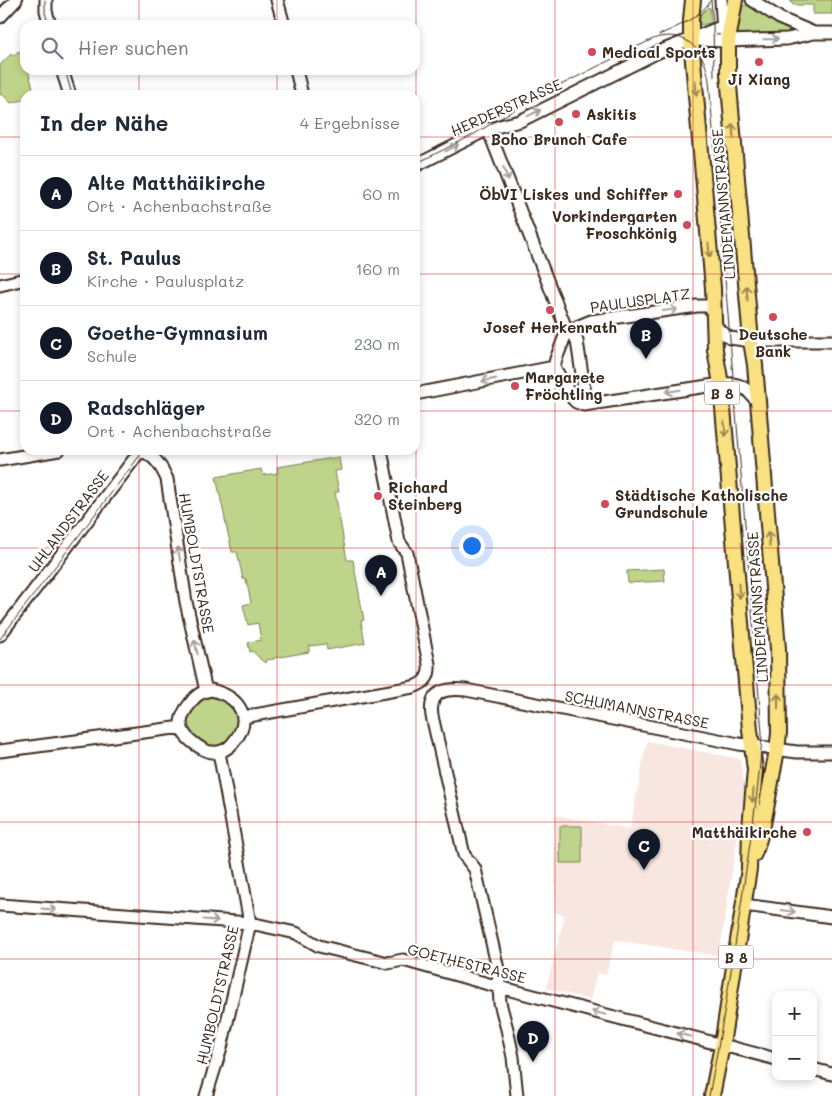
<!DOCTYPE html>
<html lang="de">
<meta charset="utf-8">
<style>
:root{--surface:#fff;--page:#f2f2f3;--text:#1f2937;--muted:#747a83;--line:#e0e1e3;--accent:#111827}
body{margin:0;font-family:Mali,sans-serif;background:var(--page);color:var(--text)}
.controls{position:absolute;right:15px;bottom:15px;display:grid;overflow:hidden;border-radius:10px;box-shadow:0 2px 8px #0003}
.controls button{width:45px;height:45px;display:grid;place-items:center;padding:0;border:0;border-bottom:1px solid var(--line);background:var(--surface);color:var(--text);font:25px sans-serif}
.you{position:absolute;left:471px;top:545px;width:18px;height:18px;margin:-12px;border:4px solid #fff;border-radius:50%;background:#1a73e8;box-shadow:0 0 0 8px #1a73e833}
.badge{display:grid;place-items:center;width:32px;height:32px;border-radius:50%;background:var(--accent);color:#fff;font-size:16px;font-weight:700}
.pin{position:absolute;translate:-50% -41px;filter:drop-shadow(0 1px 2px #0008)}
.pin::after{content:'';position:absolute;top:26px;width:18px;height:15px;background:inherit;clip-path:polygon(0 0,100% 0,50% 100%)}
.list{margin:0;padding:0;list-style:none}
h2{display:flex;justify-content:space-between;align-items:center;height:65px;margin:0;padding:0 20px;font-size:21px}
h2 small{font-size:16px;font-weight:400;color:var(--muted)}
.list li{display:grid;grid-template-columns:32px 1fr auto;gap:15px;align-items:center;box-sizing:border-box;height:75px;padding:0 20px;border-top:1px solid var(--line)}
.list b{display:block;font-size:19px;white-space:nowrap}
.list p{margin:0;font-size:16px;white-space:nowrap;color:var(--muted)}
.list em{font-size:16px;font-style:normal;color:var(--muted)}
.icon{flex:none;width:28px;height:28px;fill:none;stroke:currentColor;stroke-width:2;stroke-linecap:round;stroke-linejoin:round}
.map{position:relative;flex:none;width:832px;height:1096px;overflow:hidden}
.search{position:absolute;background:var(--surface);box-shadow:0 2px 8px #0003;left:20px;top:20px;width:400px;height:55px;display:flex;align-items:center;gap:12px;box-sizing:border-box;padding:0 18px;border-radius:15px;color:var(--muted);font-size:19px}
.panel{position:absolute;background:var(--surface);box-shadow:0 2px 8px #0003;left:20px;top:90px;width:400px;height:365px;border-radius:15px}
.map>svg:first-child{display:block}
.built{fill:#f8e7e1}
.green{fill:#bed48a;stroke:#7c7f54}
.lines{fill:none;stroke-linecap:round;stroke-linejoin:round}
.minor-casing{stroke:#3b2a1e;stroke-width:15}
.major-casing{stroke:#3b2a1e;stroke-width:18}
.minor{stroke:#fff;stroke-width:11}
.major{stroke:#f9e181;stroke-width:14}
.tram{stroke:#3b2a1e;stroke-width:1}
.oneway{stroke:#a79f9a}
.oneway2{stroke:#9a8650}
.grid{fill:none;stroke:#d62828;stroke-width:1;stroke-opacity:0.55}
.poi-dot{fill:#d1495b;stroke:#fff;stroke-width:2}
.labels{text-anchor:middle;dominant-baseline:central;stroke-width:4.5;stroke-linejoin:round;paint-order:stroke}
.shield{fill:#fff;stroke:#766a62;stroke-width:1}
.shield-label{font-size:14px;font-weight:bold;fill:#3b2a1e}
.poi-label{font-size:15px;font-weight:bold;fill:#3b2a1e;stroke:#fff;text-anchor:start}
.street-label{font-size:15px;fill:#3b2a1e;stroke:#fff}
</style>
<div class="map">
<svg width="832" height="1096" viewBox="0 0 832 1096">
<rect width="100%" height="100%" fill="#fff"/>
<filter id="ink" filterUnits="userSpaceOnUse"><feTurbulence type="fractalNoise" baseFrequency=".02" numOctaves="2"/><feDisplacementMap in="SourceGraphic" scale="10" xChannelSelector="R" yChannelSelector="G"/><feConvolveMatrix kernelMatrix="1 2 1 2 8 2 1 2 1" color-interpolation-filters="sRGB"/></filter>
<g filter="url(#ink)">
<!-- built -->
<path class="built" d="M647,741L740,759L745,789L719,956L615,940L606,975L597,973L590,1000L546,988L565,916L555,912V815L630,829Z"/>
<!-- green -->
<path class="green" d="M790,0H832V14H813V5H793Z
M746,5L755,9L789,28V34L741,36L736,32V21L741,7Z
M708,7L710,8L711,23L699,25L698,24V17Z
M18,51C27,57 25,60 25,70H28L35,95H25V108L23,100L11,103L2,94L0,95V65L11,54L14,56Z
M339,457L341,470L335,471L339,492H335L347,560H353L364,620L361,621L365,643L327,650L326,644L309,646V652L274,658V659L266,660L265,663L259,658V657L252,651L250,652L248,643L261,640L258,623L248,625L243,605L251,603L246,579H243L237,552H232L216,477L261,469L263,475L278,473L277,467Z
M664,569L665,581L628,583L627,571Z
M211,691L239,707L242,728L216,751L190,739L183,716L189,706Z
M560,826H582V863H560Z"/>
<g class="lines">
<!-- minor casing -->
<g class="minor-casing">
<path id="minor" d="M46,0V11L50,25
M277,0L284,25
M721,0L722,16L723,30
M752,0L781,19L814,33
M0,17L16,0
M695,40L728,41L787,39L814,33H832
M62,70L70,95
M296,70L302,95
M488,129L567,331
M415,166L488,129L520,121L656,53L718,28L727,22L733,14
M0,285L25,279
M714,309L707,306H697L591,321L567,331L556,359L554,367L573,399L576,402L584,405L721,384C732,383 741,384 749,392C752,396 753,398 758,401
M715,324L719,330L730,338L751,341H832
M571,329L577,341L585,394L584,405
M415,394L554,367
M141,450C156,458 160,464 167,479L186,602L206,691
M0,460L59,450
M0,635L141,450
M211,690C240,697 254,718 233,743C228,749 220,753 212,752C204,752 188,740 184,733C182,730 181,726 181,722C182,715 185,710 189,705C195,696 200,692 211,690Z
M243,717L413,687C425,683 430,677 429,664L407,553L399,542L381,450
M0,751L182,727
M0,905L250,923L296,933L319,946L388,963L403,960L499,987L776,1059
M744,905L832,917
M813,1069L832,1074
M206,1096L221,1048L250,923L219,752
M517,1096L513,1057L507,1029L500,1003L498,969L475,869L464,855L432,716C428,690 447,688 466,690L739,744L797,752H832"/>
</g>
<!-- major casing -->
<g class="major-casing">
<path id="major" d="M693,0L691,20V39L713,288L715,350L721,384L750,730L755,770L750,828L749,869L722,1045L712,1096
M735,0L728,41V74L751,341L755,365L758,401L778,649L779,733L777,750L762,830L754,854"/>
</g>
<!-- minor -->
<use href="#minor" class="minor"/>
<!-- major -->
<use href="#major" class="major"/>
<!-- tram -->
<path class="tram" d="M45,0V13L49,25
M711,0L713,23L714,77
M659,35C678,26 699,19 711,0
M65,70L72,95
M415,164L471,136L529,101L638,46C646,43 653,38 660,37C690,31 706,55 709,81L762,733C760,781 752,830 745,877C735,950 723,1023 709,1096
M0,639L144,450"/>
</g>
<!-- one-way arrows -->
<defs><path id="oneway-shaft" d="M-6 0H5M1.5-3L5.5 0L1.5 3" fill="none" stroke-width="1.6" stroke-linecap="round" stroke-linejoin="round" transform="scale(1.25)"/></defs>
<g class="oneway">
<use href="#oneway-shaft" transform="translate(771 39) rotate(-1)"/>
<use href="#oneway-shaft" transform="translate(534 113) rotate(-26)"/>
<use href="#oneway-shaft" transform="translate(452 148) rotate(-27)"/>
<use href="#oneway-shaft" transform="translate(506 174) rotate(69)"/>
<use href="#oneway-shaft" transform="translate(670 310) rotate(-8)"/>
<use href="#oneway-shaft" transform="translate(489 380) rotate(169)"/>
<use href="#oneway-shaft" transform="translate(673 391) rotate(171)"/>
<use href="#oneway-shaft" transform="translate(179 554) rotate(-99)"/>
<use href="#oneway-shaft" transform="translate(196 647) rotate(-102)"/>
<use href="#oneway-shaft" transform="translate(49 909) rotate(4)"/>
<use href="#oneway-shaft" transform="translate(788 911) rotate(8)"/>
<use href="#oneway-shaft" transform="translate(211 920) rotate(4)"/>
<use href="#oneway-shaft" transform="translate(599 1013) rotate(-165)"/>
<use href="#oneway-shaft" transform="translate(684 1035) rotate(-166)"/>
</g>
<g class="oneway2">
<use href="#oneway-shaft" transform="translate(696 88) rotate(85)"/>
<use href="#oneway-shaft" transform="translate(733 131) rotate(-95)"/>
<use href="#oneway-shaft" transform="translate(709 250) rotate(85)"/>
<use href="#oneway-shaft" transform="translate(747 293) rotate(-95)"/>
<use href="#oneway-shaft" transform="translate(725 429) rotate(85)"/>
<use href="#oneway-shaft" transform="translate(769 539) rotate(-95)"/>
<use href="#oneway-shaft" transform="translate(739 591) rotate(85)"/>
<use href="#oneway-shaft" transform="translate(778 701) rotate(-90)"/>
<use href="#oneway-shaft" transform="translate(753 795) rotate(94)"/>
</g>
</g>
<!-- grid -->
<path class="grid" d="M139,0V25M277,0V25M416,0V1096M555,0V1096M693,0V1096M139,70V95M277,70V95M0,137H25M415,137H832M0,274H25M415,274H832M0,411H25M415,411H832M139,450V1096M277,450V1096M0,548H832M0,685H832M0,822H832M0,959H832"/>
<!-- markers -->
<g class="poi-dot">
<circle cx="592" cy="52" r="5"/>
<circle cx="759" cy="62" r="5"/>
<circle cx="576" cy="114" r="5"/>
<circle cx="559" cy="122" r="5"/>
<circle cx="678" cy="194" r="5"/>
<circle cx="687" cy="225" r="5"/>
<circle cx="550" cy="310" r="5"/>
<circle cx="773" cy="317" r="5"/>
<circle cx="515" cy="386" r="5"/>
<circle cx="378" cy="496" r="5"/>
<circle cx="605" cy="504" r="5"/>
<circle cx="807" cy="832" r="5"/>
</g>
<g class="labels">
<!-- shield labels -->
<g class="shield">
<rect x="704.5" y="381.5" width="35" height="23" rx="4"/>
<rect x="718.5" y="945.5" width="35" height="23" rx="4"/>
</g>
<g class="shield-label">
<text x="722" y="393">B 8</text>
<text x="736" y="957">B 8</text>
</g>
<!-- poi labels -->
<g class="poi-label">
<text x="602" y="52">Medical Sports</text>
<text x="759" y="79" text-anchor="middle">Ji Xiang</text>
<text x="586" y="114">Askitis</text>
<text x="559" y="139" text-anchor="middle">Boho Brunch Cafe</text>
<text x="668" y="194" text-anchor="end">ÖbVI Liskes und Schiffer</text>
<text x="677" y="216" text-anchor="end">Vorkindergarten<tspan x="677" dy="17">Froschkönig</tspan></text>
<text x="550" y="327" text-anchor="middle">Josef Herkenrath</text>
<text x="773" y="334" text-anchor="middle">Deutsche<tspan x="773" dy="17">Bank</tspan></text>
<text x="525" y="377">Margarete<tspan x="525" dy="17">Fröchtling</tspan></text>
<text x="388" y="487">Richard<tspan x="388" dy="17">Steinberg</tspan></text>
<text x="615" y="495">Städtische Katholische<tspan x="615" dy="17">Grundschule</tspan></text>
<text x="797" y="832" text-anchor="end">Matthäikirche</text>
</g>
<!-- street labels -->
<g class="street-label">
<text transform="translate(506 107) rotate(-24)">HERDERSTRASSE</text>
<text transform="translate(723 204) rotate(-95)">LINDEMANNSTRASSE</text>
<text transform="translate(640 300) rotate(-8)">PAULUSPLATZ</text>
<text transform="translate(68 521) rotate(-53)">UHLANDSTRASSE</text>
<text transform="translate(197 563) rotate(80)">HUMBOLDTSTRASSE</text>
<text transform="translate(757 607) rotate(-94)">LINDEMANNSTRASSE</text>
<text transform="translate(637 709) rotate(11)">SCHUMANNSTRASSE</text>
<text transform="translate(467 963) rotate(14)">GOETHESTRASSE</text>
<text transform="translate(217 995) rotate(-77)">HUMBOLDTSTRASSE</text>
</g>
</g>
</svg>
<div class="controls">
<button>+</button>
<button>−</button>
</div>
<div class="you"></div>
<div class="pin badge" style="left:381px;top:596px">A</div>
<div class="pin badge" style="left:646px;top:359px">B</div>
<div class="pin badge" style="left:644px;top:870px">C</div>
<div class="pin badge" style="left:533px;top:1062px">D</div>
<div class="search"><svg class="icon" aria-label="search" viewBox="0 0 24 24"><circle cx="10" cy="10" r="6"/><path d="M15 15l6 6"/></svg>Hier suchen</div>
<section class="panel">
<h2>In der Nähe<small>4 Ergebnisse</small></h2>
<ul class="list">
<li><span class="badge">A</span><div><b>Alte Matthäikirche</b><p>Ort · Achenbachstraße</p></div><em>60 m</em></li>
<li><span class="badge">B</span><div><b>St. Paulus</b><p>Kirche · Paulusplatz</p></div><em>160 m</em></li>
<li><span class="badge">C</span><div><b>Goethe-Gymnasium</b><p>Schule</p></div><em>230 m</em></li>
<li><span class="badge">D</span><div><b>Radschläger</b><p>Ort · Achenbachstraße</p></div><em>320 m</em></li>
</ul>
</section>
</div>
